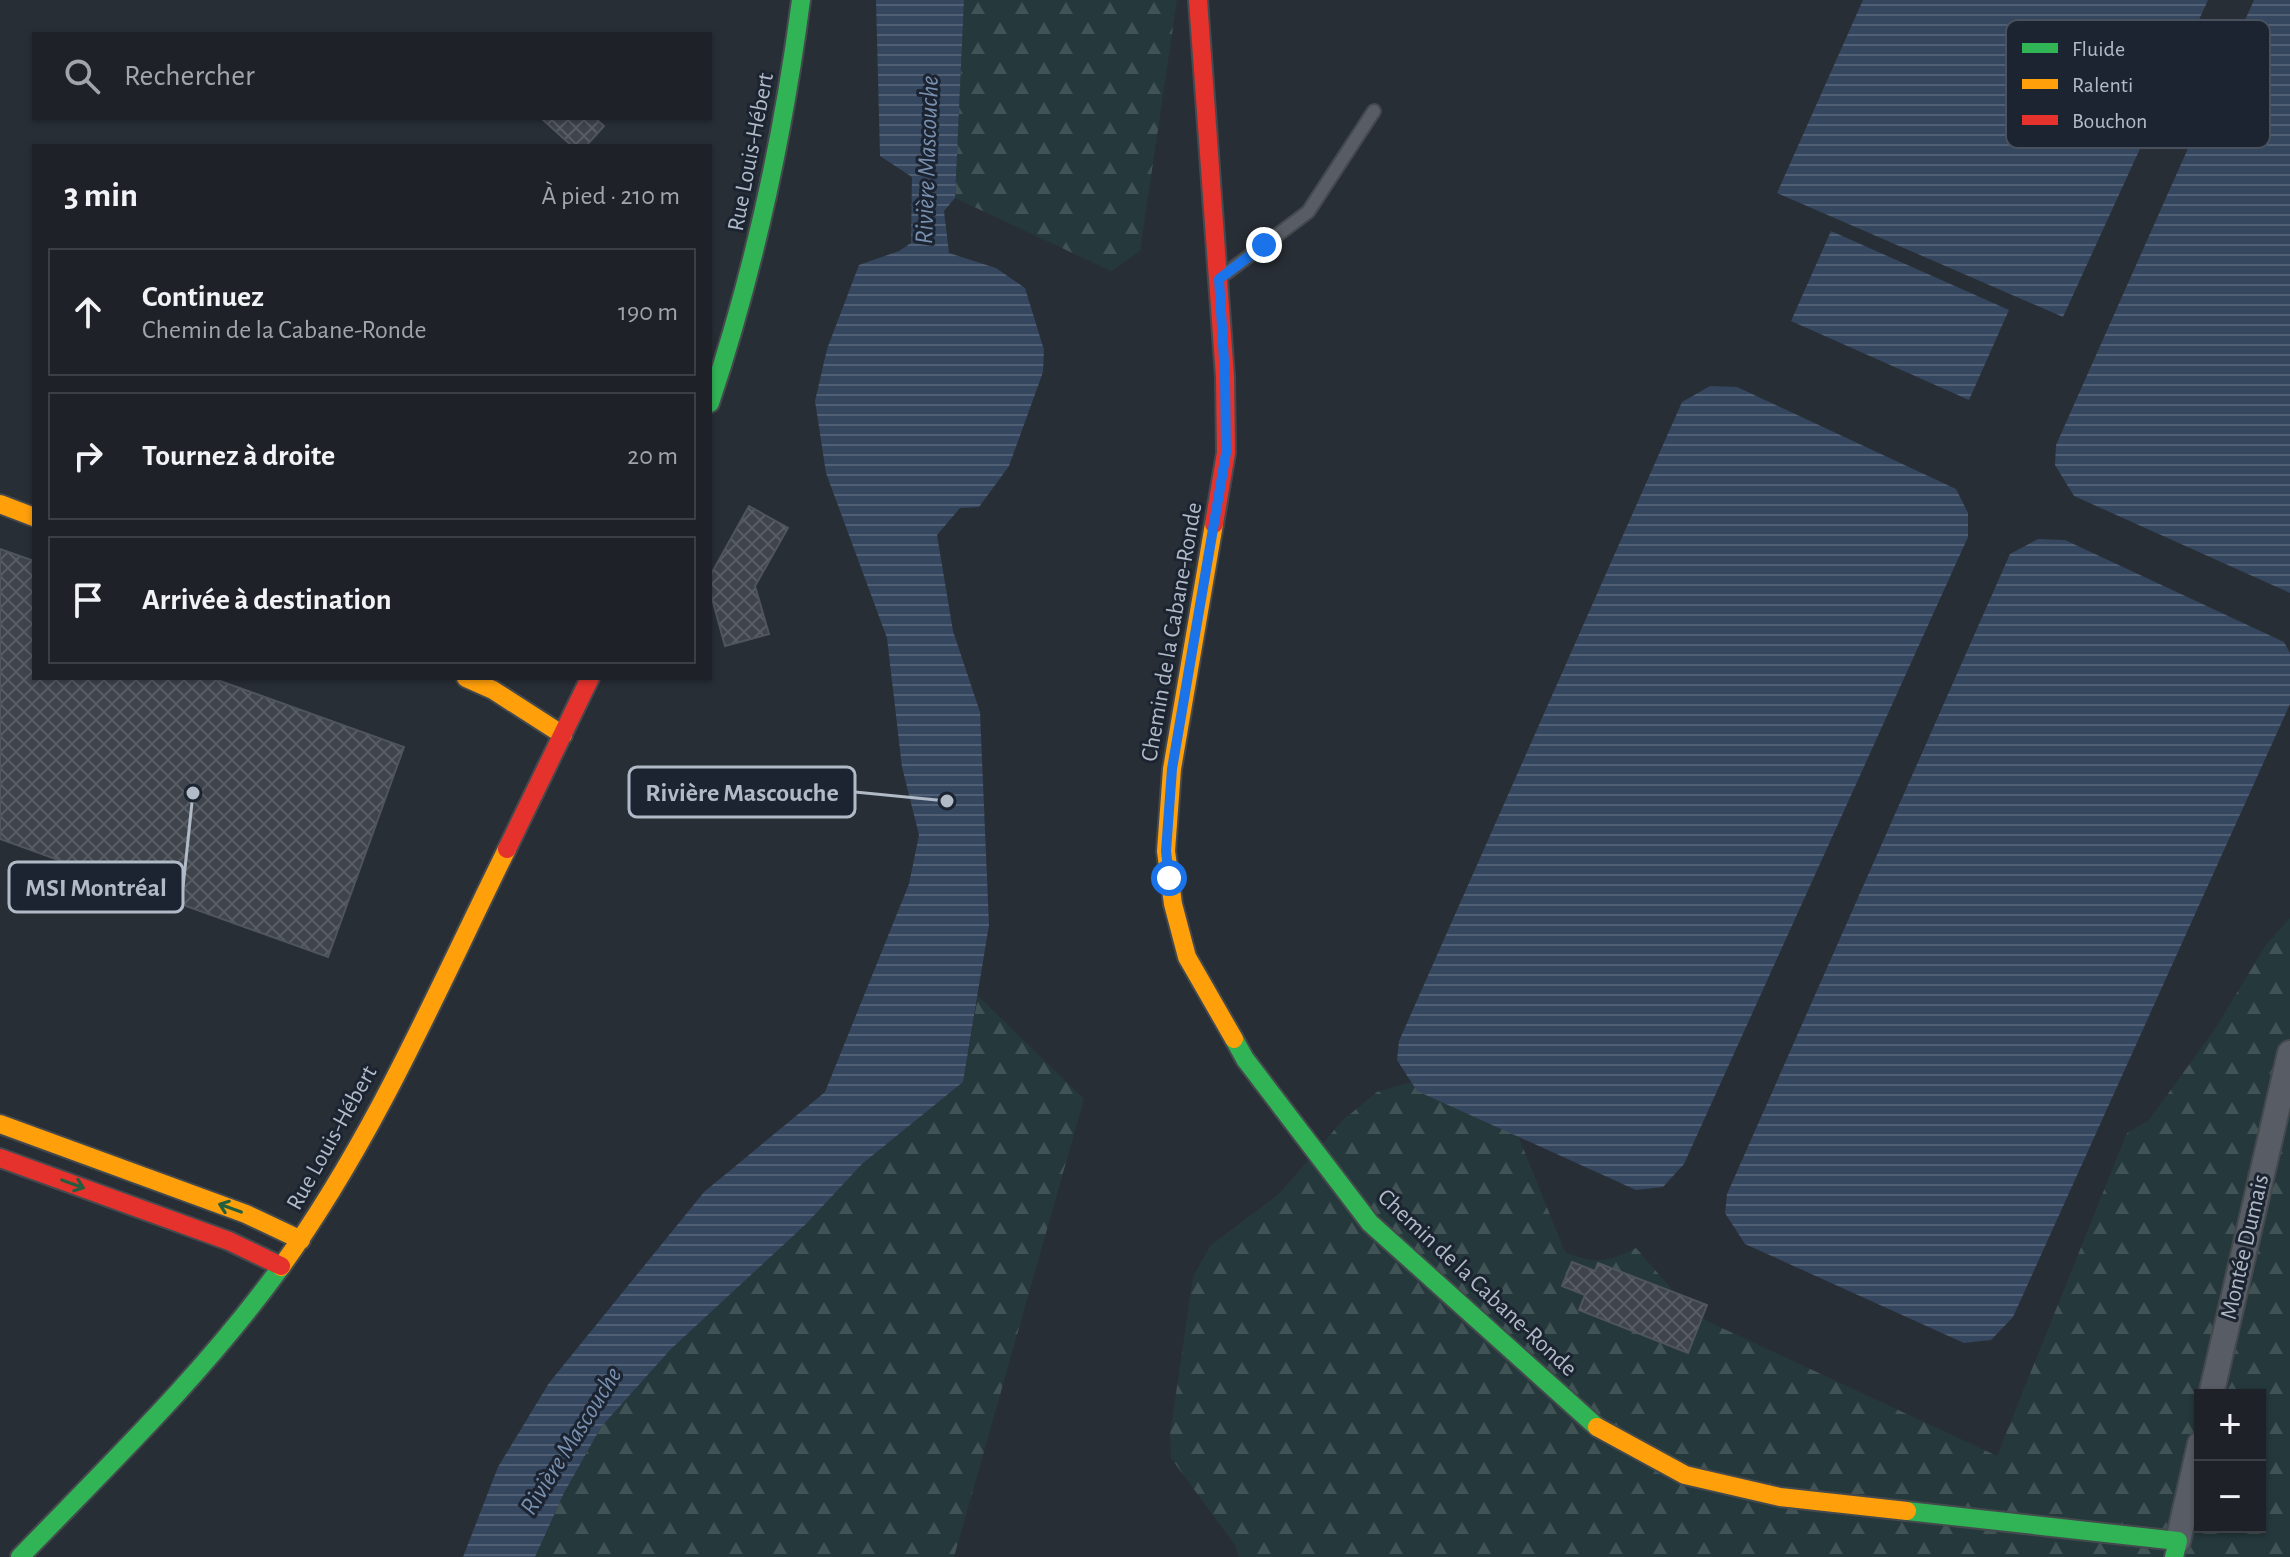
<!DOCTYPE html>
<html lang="fr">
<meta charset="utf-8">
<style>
:root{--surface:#1e2228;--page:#262a30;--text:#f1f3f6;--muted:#a1a4a8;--line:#3c3f45}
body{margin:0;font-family:"Alegreya Sans",sans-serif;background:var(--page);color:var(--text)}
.controls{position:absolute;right:24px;bottom:24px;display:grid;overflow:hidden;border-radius:0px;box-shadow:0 2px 6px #0004}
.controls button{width:72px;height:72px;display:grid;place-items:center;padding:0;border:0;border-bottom:2px solid var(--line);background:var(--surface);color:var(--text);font:40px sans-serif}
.stop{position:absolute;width:24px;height:24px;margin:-18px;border:6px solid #1a73e8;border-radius:50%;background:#fff}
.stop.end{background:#1a73e8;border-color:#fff;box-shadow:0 2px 8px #0008}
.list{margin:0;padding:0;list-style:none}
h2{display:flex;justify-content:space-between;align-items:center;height:104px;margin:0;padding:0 32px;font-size:34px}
h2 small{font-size:26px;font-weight:400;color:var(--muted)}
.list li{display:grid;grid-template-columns:52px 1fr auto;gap:24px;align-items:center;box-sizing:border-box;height:128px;margin:0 16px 16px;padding:0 16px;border:2px solid var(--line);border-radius:0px}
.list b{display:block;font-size:30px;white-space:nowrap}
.list p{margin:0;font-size:26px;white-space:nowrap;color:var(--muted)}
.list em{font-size:26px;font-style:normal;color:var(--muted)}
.icon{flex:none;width:44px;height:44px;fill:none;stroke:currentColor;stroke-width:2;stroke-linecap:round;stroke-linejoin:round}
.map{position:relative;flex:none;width:2290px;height:1557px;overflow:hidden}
.search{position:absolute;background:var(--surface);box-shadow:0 2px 6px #0004;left:32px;top:32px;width:680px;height:88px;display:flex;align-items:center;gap:20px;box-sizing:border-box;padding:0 28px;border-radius:0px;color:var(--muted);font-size:30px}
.panel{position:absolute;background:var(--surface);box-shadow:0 2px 6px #0004;left:32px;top:144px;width:680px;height:536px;border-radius:0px}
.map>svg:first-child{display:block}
.forest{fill:url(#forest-firs);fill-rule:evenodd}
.water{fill:url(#water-rules)}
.building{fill:url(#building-cross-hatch);stroke:#50555d;stroke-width:2}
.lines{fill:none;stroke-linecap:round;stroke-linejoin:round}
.lane-casing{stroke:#44494e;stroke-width:16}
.street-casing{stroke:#44494e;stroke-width:28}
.fast-casing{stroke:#44494e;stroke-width:22}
.slow-casing{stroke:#44494e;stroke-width:22}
.jam-casing{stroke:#44494e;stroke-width:22}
.lane{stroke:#585c64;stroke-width:12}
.street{stroke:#585c64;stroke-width:24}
.fast{stroke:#30b455;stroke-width:18}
.slow{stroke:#ff9f0a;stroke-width:18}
.jam{stroke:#e5322d;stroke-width:18}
.oneway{stroke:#235e3f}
.route{stroke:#1a73e8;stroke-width:10}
.labels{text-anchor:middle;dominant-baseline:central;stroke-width:6;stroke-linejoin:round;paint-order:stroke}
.street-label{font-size:24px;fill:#b1bac7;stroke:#1b2430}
.water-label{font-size:26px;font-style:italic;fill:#7990b0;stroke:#1b2430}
.key{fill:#1b2430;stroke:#48515d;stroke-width:2}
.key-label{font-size:22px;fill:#b1bac7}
.leader{fill:none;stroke:#b1bac7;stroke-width:3}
.callout-dot{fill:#b1bac7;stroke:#1b2430;stroke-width:3}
.callout{fill:#1b2430;stroke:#b1bac7;stroke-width:3}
.callout-label{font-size:26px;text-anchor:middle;font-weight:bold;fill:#b1bac7}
</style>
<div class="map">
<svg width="2290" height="1557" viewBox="0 0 2290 1557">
<defs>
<pattern id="forest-firs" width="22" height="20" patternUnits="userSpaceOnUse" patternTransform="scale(2)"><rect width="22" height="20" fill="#25383b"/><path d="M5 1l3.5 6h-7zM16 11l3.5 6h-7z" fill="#425356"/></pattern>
<pattern id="water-rules" width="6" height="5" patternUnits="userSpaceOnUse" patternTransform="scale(2)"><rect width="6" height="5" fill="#35465f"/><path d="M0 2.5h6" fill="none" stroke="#505f74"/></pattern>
<pattern id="building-cross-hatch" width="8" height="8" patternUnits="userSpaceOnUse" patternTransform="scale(2)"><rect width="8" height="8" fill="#3f444c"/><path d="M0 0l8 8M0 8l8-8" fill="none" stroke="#585d64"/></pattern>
</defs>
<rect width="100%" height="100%" fill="#282e35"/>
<!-- forest -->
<path class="forest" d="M964,0H1177L1140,251L1111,271L955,198Z
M2290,918V1557H1239L1235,1545L1171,1458L1170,1435L1193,1277L1210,1246L1279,1194L1343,1120L1377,1092L1433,1076L1459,1083L1519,1138L1565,1252C1594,1264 1607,1263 1636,1248L1694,1315L1997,1456L2127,1133L2149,1120L2215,1029L2266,945ZM2200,1395H2260V1527H2200Z
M978,996L1084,1099L954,1557H535L564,1493L601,1427L671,1349L806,1224L862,1164L963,1082Z"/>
<!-- water -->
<path class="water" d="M876,0H964L955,198L944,211L949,253L996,268L1025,288L1044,350L1043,372L1009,466L979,507L960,508L937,535L953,631L980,712L989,925L963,1082L862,1164L806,1224L671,1349L601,1427L564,1493L535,1557H463L498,1467L549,1383L704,1192L825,1092L909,884L919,835L902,767L887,638L826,473L815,401L827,349L859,265L899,251L911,243L912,177L880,156Z
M1863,0H2208L2063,317L1777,193Z
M2254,0H2290V593L2074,496L2055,465L2056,445Z
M1831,231L2009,310L1969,400L1791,321Z
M1710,386L1737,387L1956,489L1968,513V537L1684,1164L1663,1187L1636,1190L1417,1091L1397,1060L1399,1041L1682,402Z
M2038,539L2065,540L2284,642L2290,653V704L2013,1317L1991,1340L1964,1343L1745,1244L1725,1213L1727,1194L2010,554Z"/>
<!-- building -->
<path class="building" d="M541,118H595L604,126L586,146H572Z
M749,506L788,528L755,586L769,634L725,646L710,591V576Z
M0,549L34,561V678H212L404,747L328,957L0,839Z
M1572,1262L1595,1271L1598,1263L1707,1305L1688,1353L1579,1310L1585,1295L1562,1286Z"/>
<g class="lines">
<!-- lane casing -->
<g class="lane-casing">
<path id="lane" d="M1221,277L1308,212L1374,111"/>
</g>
<!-- street casing -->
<g class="street-casing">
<path id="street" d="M2211,1395L2290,1053
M2178,1541L2200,1444"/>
</g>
<!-- fast casing -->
<g class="fast-casing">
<path id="fast" d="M710,403C754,271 783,138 801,0
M1234,1039L1245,1059L1370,1223L1597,1427
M1907,1511L2178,1541L2174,1557
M20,1557C110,1464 205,1372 281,1267"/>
</g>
<!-- slow casing -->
<g class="slow-casing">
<path id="slow" d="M0,504L34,517
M1214,524L1172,769L1166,851L1173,904L1187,957L1234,1039
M466,678L493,690L563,735
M0,1124L246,1214L301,1240
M281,1267C374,1138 437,991 507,849
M1597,1427L1685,1475L1780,1497L1907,1511"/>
</g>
<!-- jam casing -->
<g class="jam-casing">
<path id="jam" d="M1198,0L1225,377L1226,453L1214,524
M507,849L590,678
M0,1158L229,1241L281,1266"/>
</g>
<!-- lane -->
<use href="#lane" class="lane"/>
<!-- street -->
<use href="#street" class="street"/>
<!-- fast -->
<use href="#fast" class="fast"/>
<!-- slow -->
<use href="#slow" class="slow"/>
<!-- jam -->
<use href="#jam" class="jam"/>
</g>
<!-- one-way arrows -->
<defs><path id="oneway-shaft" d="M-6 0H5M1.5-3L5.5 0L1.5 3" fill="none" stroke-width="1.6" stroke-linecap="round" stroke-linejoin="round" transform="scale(2)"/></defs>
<g class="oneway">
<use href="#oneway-shaft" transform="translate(73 1184) rotate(20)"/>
<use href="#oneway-shaft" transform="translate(230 1208) rotate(-160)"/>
</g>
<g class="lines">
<!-- route -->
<path class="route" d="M1169,878L1166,851L1172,769L1226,453L1225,377L1219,279L1264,245"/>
</g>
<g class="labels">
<!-- street labels -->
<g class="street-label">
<text transform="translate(751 152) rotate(-79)">Rue Louis-Hébert</text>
<text transform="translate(1172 632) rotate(-80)">Chemin de la Cabane-Ronde</text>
<text transform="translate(332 1138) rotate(-61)">Rue Louis-Hébert</text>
<text transform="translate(2245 1247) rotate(-77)">Montée Dumais</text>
<text transform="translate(1477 1283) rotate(43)">Chemin de la Cabane-Ronde</text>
</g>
<!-- water labels -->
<g class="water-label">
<text transform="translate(927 160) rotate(-88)">Rivière Mascouche</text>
<text transform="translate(571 1441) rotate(-58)">Rivière Mascouche</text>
</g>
</g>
<!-- legend -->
<rect x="2006" y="20" width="264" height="128" rx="12" class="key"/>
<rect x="2022" y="43" width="36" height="10" fill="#30b455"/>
<rect x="2022" y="79" width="36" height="10" fill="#ff9f0a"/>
<rect x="2022" y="115" width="36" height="10" fill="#e5322d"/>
<g class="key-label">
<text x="2072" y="56">Fluide</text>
<text x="2072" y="92">Ralenti</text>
<text x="2072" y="128">Bouchon</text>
</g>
<!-- callouts -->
<path class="leader" d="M947 801L855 792M193 793L183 887"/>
<g class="callout-dot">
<circle cx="947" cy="801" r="8"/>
<circle cx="193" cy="793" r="8"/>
</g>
<g class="callout">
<rect x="629" y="767" width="226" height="50" rx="8"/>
<rect x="9" y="862" width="174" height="50" rx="8"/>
</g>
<g class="callout-label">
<text x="742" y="801">Rivière Mascouche</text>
<text x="96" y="896">MSI Montréal</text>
</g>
</svg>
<div class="controls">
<button>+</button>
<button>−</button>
</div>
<div class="stop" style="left:1169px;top:878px"></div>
<div class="stop end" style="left:1264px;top:245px"></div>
<div class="search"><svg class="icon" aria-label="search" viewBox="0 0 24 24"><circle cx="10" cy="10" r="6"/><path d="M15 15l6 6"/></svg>Rechercher</div>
<section class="panel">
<h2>3 min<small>À pied · 210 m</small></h2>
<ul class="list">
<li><svg class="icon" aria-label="ahead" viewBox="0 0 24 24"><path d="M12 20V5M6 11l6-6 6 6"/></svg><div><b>Continuez</b><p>Chemin de la Cabane-Ronde</p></div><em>190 m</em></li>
<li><svg class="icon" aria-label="right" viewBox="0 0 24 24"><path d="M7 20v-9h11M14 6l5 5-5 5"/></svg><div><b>Tournez à droite</b></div><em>20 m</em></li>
<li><svg class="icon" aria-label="arrive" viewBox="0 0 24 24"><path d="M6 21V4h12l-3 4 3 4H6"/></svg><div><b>Arrivée à destination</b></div></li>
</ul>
</section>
</div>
